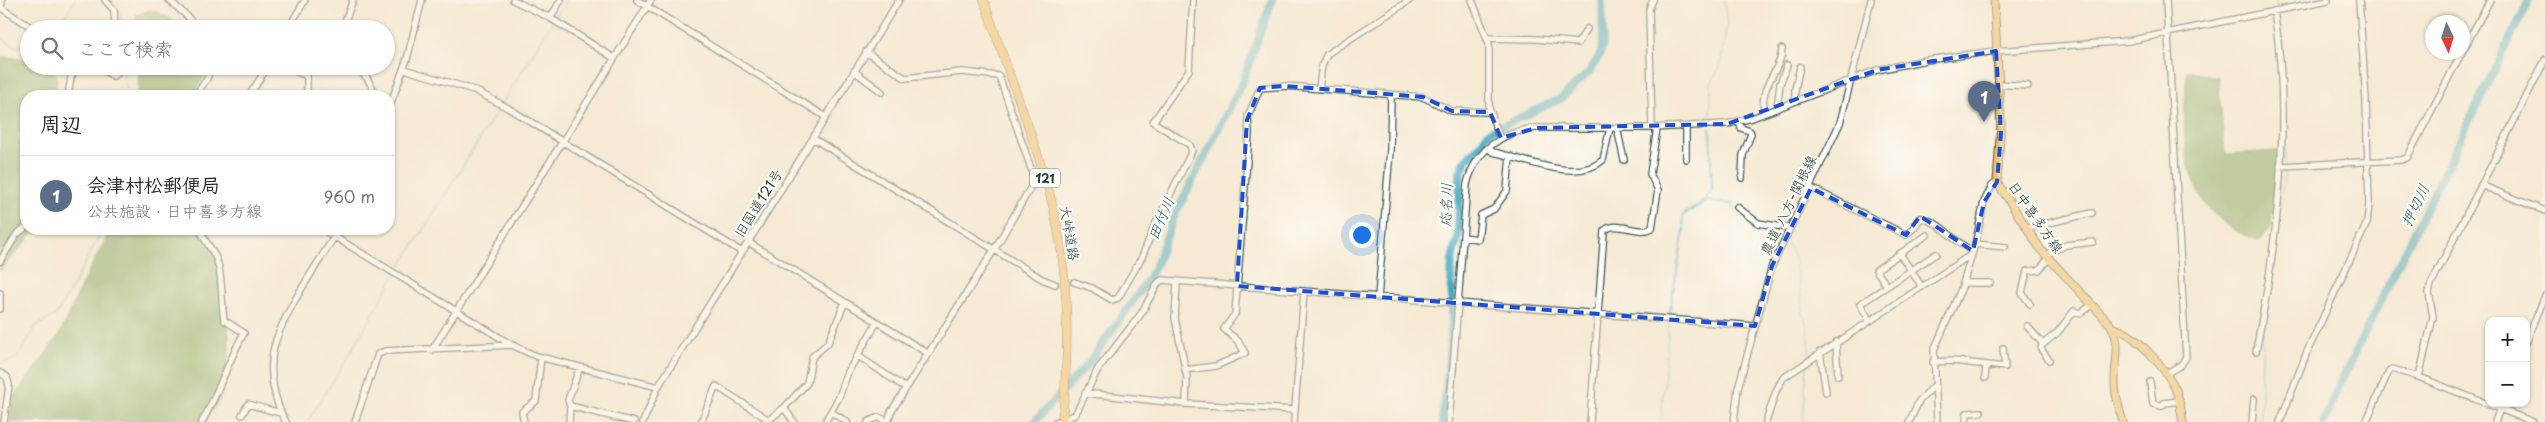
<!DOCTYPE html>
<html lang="ja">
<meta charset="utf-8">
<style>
:root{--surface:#fff;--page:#f6f6f6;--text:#202124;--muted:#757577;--line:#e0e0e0;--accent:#ea580c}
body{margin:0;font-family:"Playpen Sans","Klee One",sans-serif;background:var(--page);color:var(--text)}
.controls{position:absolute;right:15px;bottom:15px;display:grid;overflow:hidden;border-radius:10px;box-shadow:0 1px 4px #0004}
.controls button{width:45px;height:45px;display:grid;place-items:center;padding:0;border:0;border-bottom:1px solid var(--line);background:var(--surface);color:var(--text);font:25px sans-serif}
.compass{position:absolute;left:2425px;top:15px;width:45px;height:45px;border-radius:50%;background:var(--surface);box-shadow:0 1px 4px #0004;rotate:176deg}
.you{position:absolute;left:1361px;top:234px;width:18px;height:18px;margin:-12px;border:4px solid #fff;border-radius:50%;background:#1a73e8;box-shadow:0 0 0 8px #1a73e833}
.badge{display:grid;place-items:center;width:32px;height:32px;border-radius:50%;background:var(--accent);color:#fff;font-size:16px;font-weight:700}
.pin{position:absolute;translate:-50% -41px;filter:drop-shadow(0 1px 2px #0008)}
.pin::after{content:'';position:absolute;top:26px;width:18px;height:15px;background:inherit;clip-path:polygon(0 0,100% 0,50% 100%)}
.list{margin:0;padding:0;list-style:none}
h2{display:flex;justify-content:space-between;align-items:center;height:65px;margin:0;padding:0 20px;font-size:21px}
h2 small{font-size:16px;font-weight:400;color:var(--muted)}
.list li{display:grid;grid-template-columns:32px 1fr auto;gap:15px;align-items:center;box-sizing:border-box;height:80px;padding:0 20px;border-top:1px solid var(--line)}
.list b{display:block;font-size:19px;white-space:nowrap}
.list p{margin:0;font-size:16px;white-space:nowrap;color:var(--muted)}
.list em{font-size:16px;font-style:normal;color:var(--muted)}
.icon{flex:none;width:28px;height:28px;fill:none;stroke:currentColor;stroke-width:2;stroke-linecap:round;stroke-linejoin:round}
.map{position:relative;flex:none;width:2545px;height:422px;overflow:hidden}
.search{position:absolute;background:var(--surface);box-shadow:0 1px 4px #0004;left:20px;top:20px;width:375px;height:55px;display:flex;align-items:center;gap:12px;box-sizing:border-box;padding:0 18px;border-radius:28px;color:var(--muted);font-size:19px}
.panel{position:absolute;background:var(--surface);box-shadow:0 1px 4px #0004;left:20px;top:90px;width:375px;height:145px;border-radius:20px}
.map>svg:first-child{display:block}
.forest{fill:#82ac64;stroke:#50744c}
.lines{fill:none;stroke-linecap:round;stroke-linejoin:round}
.stream{stroke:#41a8c1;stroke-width:1}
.river{stroke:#41a8c1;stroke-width:8}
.minor-tunnel{stroke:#cac7b4;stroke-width:5.5;stroke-dasharray:5.5 3;stroke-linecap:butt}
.minor-casing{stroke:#3f574c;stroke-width:8}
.major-casing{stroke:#3f574c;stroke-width:9}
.highway-casing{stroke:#3f574c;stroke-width:9}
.minor{stroke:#fff;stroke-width:5.5}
.major{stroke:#f5c16b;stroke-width:7}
.highway{stroke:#f5c16b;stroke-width:8}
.marked{fill:none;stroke:#1d4ed8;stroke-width:4;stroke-dasharray:10 6;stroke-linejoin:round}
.labels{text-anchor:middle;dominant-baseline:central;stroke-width:4.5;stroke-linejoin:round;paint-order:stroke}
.shield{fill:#fdfcf7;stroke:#62766e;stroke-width:1}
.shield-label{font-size:12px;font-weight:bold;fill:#1f3d34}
.street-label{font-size:14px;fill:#1f3d34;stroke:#fdfcf7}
.water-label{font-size:15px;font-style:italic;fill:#2b6265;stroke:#fdfcf7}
</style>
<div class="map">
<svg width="2545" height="422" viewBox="0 0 2545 422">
<rect width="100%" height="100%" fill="#fdfcf7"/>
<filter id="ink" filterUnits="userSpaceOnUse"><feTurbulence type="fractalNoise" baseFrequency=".02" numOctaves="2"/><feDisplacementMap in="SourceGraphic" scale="10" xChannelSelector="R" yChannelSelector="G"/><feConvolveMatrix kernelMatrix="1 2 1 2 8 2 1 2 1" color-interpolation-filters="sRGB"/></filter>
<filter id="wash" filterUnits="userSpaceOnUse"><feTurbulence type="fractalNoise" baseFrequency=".0096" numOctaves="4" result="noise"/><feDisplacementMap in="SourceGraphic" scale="20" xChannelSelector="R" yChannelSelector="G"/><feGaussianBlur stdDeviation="1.12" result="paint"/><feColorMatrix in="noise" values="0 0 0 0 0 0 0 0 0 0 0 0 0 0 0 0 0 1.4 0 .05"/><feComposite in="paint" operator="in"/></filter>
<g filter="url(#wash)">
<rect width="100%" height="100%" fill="#f5ead4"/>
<!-- forest -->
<path class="forest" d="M151,10L168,17L182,29H137L136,15Z
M0,57L29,59V66H53L57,79L55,96H26V127L17,134L26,158V229H37L0,271Z
M139,66H207V69L194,96H138Z
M2187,71L2218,77L2225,154L2277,151L2271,226L2260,240C2246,237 2238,233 2226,224C2177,188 2183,125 2187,71Z
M111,229H207C222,277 241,352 219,400C215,408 208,414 204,422H10L11,401L60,334L83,282Z"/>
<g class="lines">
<!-- stream -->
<path class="stream" d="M111,0L118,9L126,29
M2276,0L2277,8
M2278,12L2282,48
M554,19L566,0
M57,29L75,0
M0,37L16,47L29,44
M124,66V82L131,96
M2284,99L2285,163
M503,102L552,23
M1710,122L1711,83L1720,67L1727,25L1724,0
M1683,215L1705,200L1712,189L1710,128
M1682,216L1710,200L1711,202L1733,204L1734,209L1744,216
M1760,226L1772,230L1783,237
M1786,242C1799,261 1798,284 1802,306C1806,324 1812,340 1808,359
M2273,265L2285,167
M397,272L501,105
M2269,292L2272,274
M1669,316L1684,230L1682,216
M0,364L17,358L36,326L56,315L72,288L103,229
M307,422L350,354L395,275
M1661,422L1669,322
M1803,422L1807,366
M2260,422L2263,330"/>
<!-- river -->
<path class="river" d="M1034,422L1088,364L1143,287L1155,267L1174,217L1242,83L1272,0
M1442,422C1447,386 1450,349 1452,313C1453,291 1447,261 1458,240L1460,173L1467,158L1475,152L1489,132L1560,99L1589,72L1600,55L1603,43L1602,0
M2324,422L2337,389L2529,0"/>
</g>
</g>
<g filter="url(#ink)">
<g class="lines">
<!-- minor-tunnel -->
<path class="minor-tunnel" d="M1055,284L1074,282"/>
<!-- minor casing -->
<g class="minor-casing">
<path id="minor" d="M2,0L1,8L34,29
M105,0L114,10L115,29
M169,0L188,17L196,29
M513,0L550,18L614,58
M637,0L826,117
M1472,0L1489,44V108L1500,139
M2166,0L2186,357L2181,365L2167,373
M550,18L561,0
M288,29L305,0
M342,29L353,0
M1488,38L1537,39L1578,43L1587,29
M866,52L905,78L962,72L999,76L1035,180L994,250L891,412L888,422
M2462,52L2490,0
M97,66L113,76L118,73L120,66
M297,66V72L307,76V96
M355,66L367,78L377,96
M404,69L474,90L508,108L742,252
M854,71L882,92
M1998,84L2028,86
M1319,89L1322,65L1327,54L1410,0
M68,96L71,77L78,66
M195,96L207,79L211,66
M249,96L268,66
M1795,101V89L1800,67
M389,108L407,59L422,0
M1777,108L1780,84L1787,65
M1765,113C1757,86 1782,70 1782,49
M1740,122L1741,128L1750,131L1751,134L1743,155L1742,178
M1686,127V159
M1617,128L1624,160
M1652,128L1649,9L1653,0
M814,139L1042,279L1055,284
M1488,148L1493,152C1523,158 1576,184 1603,160L1610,128
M2280,166L2401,160L2407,158L2462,52
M2481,185L2545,211
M1811,188L1906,235L1914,228L1920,218C1942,221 1953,243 1973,251
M1737,207L1758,223L1789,228
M2027,228L2092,213
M200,229C204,242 215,251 218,264C223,283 221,301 224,320L244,333C228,362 218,393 202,422
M322,229L512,345L536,356L658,387
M1463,237L1478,239L1481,215L1494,209L1507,191L1510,156
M748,242L929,354
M1975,244L2005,247
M1900,254L1922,287
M2045,255L2066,245L2093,242
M0,261L17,234L26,227
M1074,282L1092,288L1112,300L1118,298L1142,257L1154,227L1192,151L1190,145L1153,122L1189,70L1193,0
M1177,282L1175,318L1187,378L1186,404
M1963,283H1990
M1887,286L1876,270L1927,235
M0,293V309
M1378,298L1390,150L1391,95
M2030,304L2022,293L2027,271L2039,270L2049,258
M1870,321L1860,304L1936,254
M2027,326L2043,344
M1836,342L1838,376
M2526,343L2545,296
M432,350L651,0
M2256,351C2277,245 2292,119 2274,11
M1820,352L1826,392
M858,356L906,388
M2049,360L2041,349L2042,345L2058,332L2074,311L2081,313L2092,305
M1933,362L1953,361L2005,367L2003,348
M1185,370L1216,366L1245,353L1238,341L1224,329L1235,314L1249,134L1248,116L1260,88L1285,86L1423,97L1452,111L1490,112
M0,373L7,377L9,385L4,422
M2419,377L2433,317L2429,293L2431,284L2545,60
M1985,378L1986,366
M2150,382L2153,404L2162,406L2164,403L2179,401
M1085,393L1186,404L1295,410
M570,406L634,422
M784,408L794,422
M831,412L847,422
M242,415L248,404L280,413
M286,422C274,402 268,370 274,347C283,312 320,261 339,229
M355,422L378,354L385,351L512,345
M524,422L522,412L536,401L541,357
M569,422L570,406L568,400L580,367
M643,422L658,387L899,0
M701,422L716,386L769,420
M766,422L784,408L807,383L812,357L828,343L845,302
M825,422L839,397L848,372L877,322
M868,422L879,417L888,422
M1055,422L1075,415L1098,369L1141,314L1158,283L1162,280L1755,326
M1294,422L1304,291
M1449,422L1467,184C1475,151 1502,131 1536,128H1652L1727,124L1752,118L1877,70L1926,60L1996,51L2128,41L2328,0
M1590,422L1604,231C1616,219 1638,236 1652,228L1658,190L1650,174L1657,128
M1734,422L1738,388L1772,266L1840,123L1871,0
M1766,422L1776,391L1783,378L1972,254
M1909,422L1919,401L1934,386
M1937,422L1934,350L1962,287L1976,241L1984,202L1992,186L1997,182
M1966,422L1967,413L1981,412
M2252,422L2254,399
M2280,422L2307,352L2367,223L2369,204L2366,100L2359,0
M2366,422L2389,371L2392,369L2419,377L2533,422
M2495,422L2502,403"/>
</g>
<!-- major casing -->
<g class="major-casing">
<path id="major" d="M1994,0L2001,124L1997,182L2041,250L2110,324C2123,345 2114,361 2115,383C2115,396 2119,409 2123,422
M2113,328C2134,331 2166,369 2175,388C2180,399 2181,411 2183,422"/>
</g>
<!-- highway casing -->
<g class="highway-casing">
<path id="highway" d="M984,0C1004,63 1030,124 1048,188C1070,264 1070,344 1062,422"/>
</g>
<!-- minor -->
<use href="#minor" class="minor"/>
<!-- major -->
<use href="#major" class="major"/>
<!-- highway -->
<use href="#highway" class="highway"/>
</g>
</g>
<!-- marked area -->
<path d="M0 0H2545V422H0ZM1996,51L2001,133L1997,182L1984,202L1973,251L1920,216L1906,235L1811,188L1772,266L1755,326L1237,286L1247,120L1260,88L1285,86L1423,97L1452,111L1490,112L1501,138L1536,128L1727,124L1877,70Z" fill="#f5ead4" fill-opacity=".55" fill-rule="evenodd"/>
<path class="marked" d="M1996,51L2001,133L1997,182L1984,202L1973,251L1920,216L1906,235L1811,188L1772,266L1755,326L1237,286L1247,120L1260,88L1285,86L1423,97L1452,111L1490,112L1501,138L1536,128L1727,124L1877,70Z"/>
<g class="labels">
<!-- shield labels -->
<rect class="shield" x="1030" y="168.5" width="30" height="19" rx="4"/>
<g class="shield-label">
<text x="1045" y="178">121</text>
</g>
<!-- street labels -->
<g class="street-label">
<text transform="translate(758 203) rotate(-58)">旧国道121号</text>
<text transform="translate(1788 205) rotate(-64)">農道 八方-関根線</text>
<text transform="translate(2036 217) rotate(55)">日中喜多方線</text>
<text transform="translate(1070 233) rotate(80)">大峠道路</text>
</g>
<!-- water labels -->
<g class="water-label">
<text transform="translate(1445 205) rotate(-88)">応名川</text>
<text transform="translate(2414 205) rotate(-64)">押切川</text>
<text transform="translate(1160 218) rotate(-67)">田付川</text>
</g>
</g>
</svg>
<div class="controls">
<button>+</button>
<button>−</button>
</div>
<svg class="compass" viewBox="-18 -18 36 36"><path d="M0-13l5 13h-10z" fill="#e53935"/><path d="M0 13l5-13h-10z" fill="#757577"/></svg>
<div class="you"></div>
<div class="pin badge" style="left:1984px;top:122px;background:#5c6f8a">1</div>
<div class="search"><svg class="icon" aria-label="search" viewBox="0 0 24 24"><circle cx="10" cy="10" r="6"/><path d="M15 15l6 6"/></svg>ここで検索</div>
<section class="panel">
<h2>周辺<small></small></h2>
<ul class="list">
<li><span class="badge" style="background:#5c6f8a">1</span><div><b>会津村松郵便局</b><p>公共施設 · 日中喜多方線</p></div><em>960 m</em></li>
</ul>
</section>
</div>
